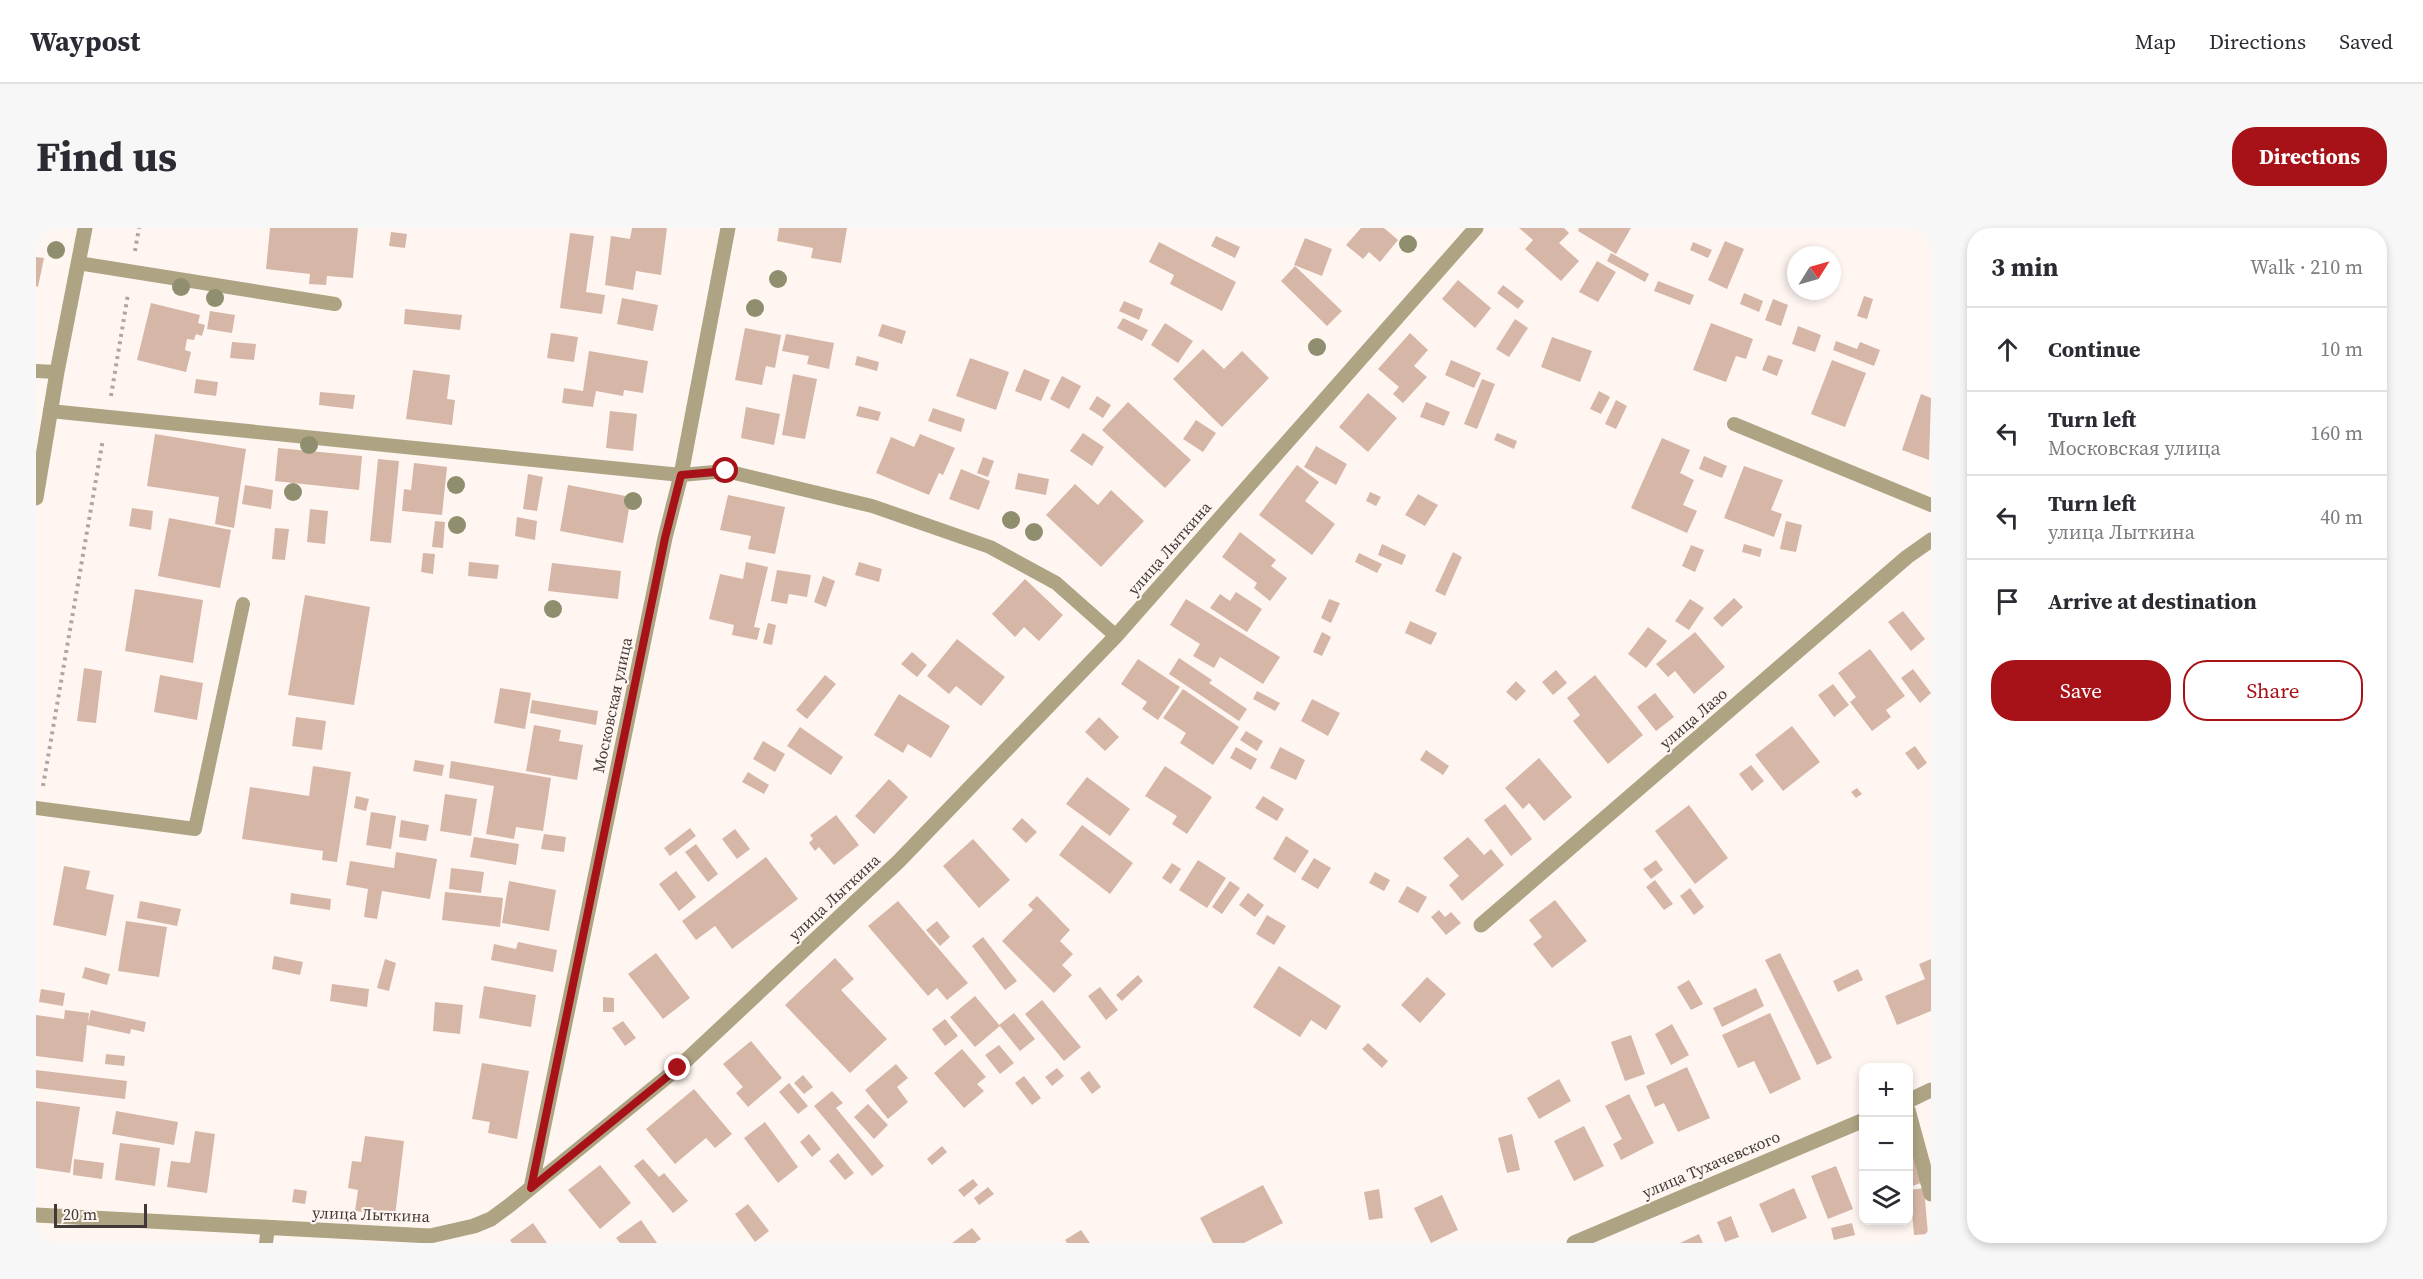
<!DOCTYPE html>
<meta charset="utf-8">
<style>
:root{--surface:#fff;--page:#f7f7f7;--text:#2b2b33;--muted:#7c7c81;--line:#e1e1e2;--accent:#a71118}
body{margin:0;font-family:"Source Serif 4",serif;background:var(--page);color:var(--text)}
.controls{position:absolute;right:18px;bottom:18px;display:grid;overflow:hidden;border-radius:12px;box-shadow:0 3px 9px #0003}
.controls button{width:54px;height:54px;display:grid;place-items:center;padding:0;border:0;border-bottom:2px solid var(--line);background:var(--surface);color:var(--text);font:30px sans-serif}
.compass{position:absolute;left:1751px;top:18px;width:54px;height:54px;border-radius:50%;background:var(--surface);box-shadow:0 3px 9px #0003;rotate:53deg}
.scale{position:absolute;left:18px;bottom:15px;width:93px;box-sizing:border-box;padding-left:6px;border:3px solid #413935;border-top:0;font-size:16px;line-height:21px;white-space:nowrap;color:#413935;-webkit-text-stroke:4px #fff6f2;paint-order:stroke}
.stop{position:absolute;width:18px;height:18px;margin:-14px;border:4px solid #a71118;border-radius:50%;background:#fff}
.stop.end{background:#a71118;border-color:#fff;box-shadow:0 2px 6px #0008}
.list{margin:0;padding:0;list-style:none}
h2{display:flex;justify-content:space-between;align-items:center;height:78px;margin:0;padding:0 24px;font-size:26px}
h2 small{font-size:20px;font-weight:400;color:var(--muted)}
.list li{display:grid;grid-template-columns:39px 1fr auto;gap:18px;align-items:center;box-sizing:border-box;height:84px;padding:0 24px;border-top:2px solid var(--line)}
.list b{display:block;font-size:22px;white-space:nowrap}
.list p{margin:0;font-size:20px;white-space:nowrap;color:var(--muted)}
.list em{font-size:20px;font-style:normal;color:var(--muted)}
.actions{display:flex;gap:12px;padding:18px 24px}
.actions a{flex:1;padding:14px 0;border:2px solid var(--accent);border-radius:24px;text-align:center;font-size:21px;color:var(--accent)}
.actions .main{background:var(--accent);color:#fff}
.icon{flex:none;width:33px;height:33px;fill:none;stroke:currentColor;stroke-width:2;stroke-linecap:round;stroke-linejoin:round}
.map{position:relative;flex:none;width:1895px;height:1015px;overflow:hidden;border-radius:24px}
header{display:flex;align-items:center;gap:36px;box-sizing:border-box;height:84px;padding:0 30px;background:var(--surface);border-bottom:2px solid var(--line)}
header strong{font-size:28px}
nav{display:flex;gap:33px;margin-inline-start:auto;font-size:21px}
.intro{display:flex;align-items:center;justify-content:space-between;box-sizing:border-box;height:144px;padding:0 36px}
h1{margin:0;font-size:42px}
.button{padding:15px 27px;border-radius:24px;background:var(--accent);color:#fff;font-size:21px;font-weight:700}
main{display:flex;gap:36px;padding:0 36px}
aside{flex:1;background:var(--surface);border-radius:24px;box-shadow:0 3px 9px #0003}
.map>svg:first-child{display:block}
.building{fill:#d6b6a7}
.lines{fill:none;stroke-linecap:round;stroke-linejoin:round}
.path{stroke:#afa6a2;stroke-width:4;stroke-dasharray:3 4.5;stroke-linecap:butt}
.service{stroke:#aea483;stroke-width:14}
.minor{stroke:#aea483;stroke-width:15}
.tree{fill:#8f8e6f}
.route{stroke:#a71118;stroke-width:8}
.labels{text-anchor:middle;dominant-baseline:central;stroke-width:4.5;stroke-linejoin:round;paint-order:stroke}
.street-label{font-size:16px;fill:#413935;stroke:#fff6f2}
</style>
<header>
<strong>Waypost</strong>
<nav><a>Map</a><a>Directions</a><a>Saved</a></nav>
</header>
<div class="intro"><h1>Find us</h1><a class="button">Directions</a></div>
<main>
<div class="map">
<svg width="1895" height="1015" viewBox="0 0 1895 1015">
<rect width="100%" height="100%" fill="#fff6f2"/>
<!-- building -->
<path class="building" d="M234,0H322L317,50L291,48L290,57L273,56L274,46L230,41Z
M596,0H631L625,47L600,43L597,62L569,57L575,8L594,11Z
M743,0H811L805,35L775,30L777,20L741,13Z
M1325,0H1348L1362,12L1344,34L1333,24L1327,31L1310,17Z
M1483,0H1528L1533,5L1523,15L1543,33L1525,53L1489,21L1497,12Z
M1543,0H1595L1580,26L1542,3Z
M355,4L371,6L369,20L353,18Z
M534,5L558,8L550,64L569,67L566,86L524,80Z
M1180,8L1204,19L1199,30L1175,18Z
M1269,10L1296,21L1286,48L1258,37Z
M1689,13L1708,21L1691,61L1672,52Z
M1123,14L1200,54L1186,83L1134,56L1138,47L1113,34Z
M1657,14L1676,22L1672,30L1654,22Z
M1575,25L1613,46L1609,54L1571,33Z
M0,29L8,30L2,59L0,58Z
M1561,33L1580,44L1562,74L1543,64Z
M1259,38L1306,83L1291,98L1245,53Z
M1422,52L1455,80L1439,100L1406,71Z
M1622,53L1658,67L1654,77L1618,63Z
M1467,57L1488,73L1482,81L1461,65Z
M1708,65L1727,73L1723,84L1704,76Z
M1828,68L1837,71L1831,91L1821,88Z
M586,70L622,77L617,103L581,96Z
M1737,71L1752,77L1745,98L1729,92Z
M1088,73L1107,81L1103,92L1083,83Z
M115,75L164,87L162,95L169,97L166,108L160,106L158,112L151,111L149,122L155,124L150,144L101,132Z
M369,81L426,87L424,102L368,96Z
M174,83L199,87L196,105L171,101Z
M1087,90L1112,102L1106,113L1081,100Z
M1479,91L1492,100L1473,129L1460,121Z
M1129,95L1157,113L1142,135L1115,117Z
M1675,95L1717,111L1710,131L1700,128L1690,154L1657,142Z
M846,96L870,103L866,116L842,108Z
M1762,98L1785,107L1779,124L1756,116Z
M709,100L745,107L739,140L730,138L726,157L699,152Z
M515,105L542,109L538,134L511,130Z
M1374,105L1392,122L1378,138L1391,149L1367,175L1357,166L1363,159L1342,141Z
M750,106L798,115L793,141L771,136L773,128L746,123Z
M1516,109L1556,123L1544,154L1505,139Z
M1800,113L1821,121L1824,114L1844,122L1838,138L1797,122Z
M196,114L220,116L218,132L194,130Z
M1167,121L1188,141L1206,123L1233,150L1186,199L1137,151Z
M553,123L612,133L607,165L588,162L587,168L560,163L557,179L526,175L528,160L547,163Z
M1732,127L1747,132L1741,148L1726,142Z
M821,128L843,134L841,143L819,137Z
M934,130L973,144L960,182L920,168Z
M1415,132L1445,145L1438,160L1409,147Z
M1796,132L1830,145L1809,199L1775,186Z
M988,141L1014,152L1005,173L979,163Z
M377,142L414,147L411,171L419,172L416,197L370,191Z
M757,146L781,151L769,211L746,207Z
M1026,148L1045,158L1033,181L1014,171Z
M160,151L182,154L180,168L158,165Z
M1446,151L1459,156L1441,201L1428,196Z
M1563,163L1574,169L1565,186L1554,181Z
M284,164L319,167L317,181L283,177Z
M1332,165L1361,190L1332,224L1303,199Z
M1885,166L1895,170L1893,232L1866,222Z
M1061,168L1075,177L1067,190L1053,181Z
M1580,172L1591,178L1580,201L1569,196Z
M1092,174L1155,232L1129,260L1066,202Z
M1390,174L1414,184L1408,198L1384,189Z
M823,178L845,184L842,193L820,188Z
M710,179L744,186L738,217L705,210Z
M897,180L929,191L925,204L892,193Z
M574,183L601,186L597,223L570,220Z
M1160,192L1180,205L1167,224L1147,211Z
M1047,205L1068,219L1056,238L1034,223Z
M1461,205L1481,213L1478,221L1458,212Z
M119,206L210,221L198,300L179,296L183,269L111,258Z
M884,206L919,220L907,247L903,245L893,267L840,245L855,209L878,219Z
M1626,210L1654,222L1644,245L1658,252L1647,277L1661,283L1651,305L1595,280Z
M1280,218L1311,236L1300,257L1268,239Z
M242,220L326,228L323,262L239,253Z
M1668,228L1691,238L1686,250L1663,241Z
M947,229L958,233L952,249L941,245Z
M342,231L363,233L355,315L334,313Z
M378,235L411,239L406,287L366,283L368,261L375,262Z
M1261,237L1283,254L1269,273L1299,296L1276,327L1223,287Z
M1708,238L1747,252L1735,282L1746,286L1738,309L1688,290Z
M925,241L954,253L943,282L913,271Z
M982,245L1013,251L1010,267L979,261Z
M492,246L507,249L501,283L487,281Z
M1039,256L1062,277L1075,262L1108,293L1065,339L1010,287Z
M209,257L237,262L235,281L206,276Z
M532,257L595,269L587,315L524,303Z
M1334,264L1345,269L1340,278L1330,273Z
M1382,266L1402,277L1389,298L1369,287Z
M692,267L749,279L739,326L712,321L715,308L684,302Z
M96,280L117,283L115,302L93,298Z
M274,281L292,283L289,316L271,314Z
M481,289L501,293L499,312L479,308Z
M133,290L195,302L184,360L122,348Z
M399,293L409,294L407,320L396,319Z
M1750,293L1766,297L1760,324L1744,321Z
M239,300L253,301L249,332L236,331Z
M1204,304L1240,332L1235,338L1251,350L1234,373L1218,360L1221,355L1186,329Z
M1346,316L1370,327L1366,337L1342,327Z
M1708,316L1726,321L1724,329L1706,324Z
M1655,317L1668,322L1659,344L1646,338Z
M1417,324L1426,329L1409,368L1399,363Z
M387,325L399,326L397,346L385,344Z
M1323,325L1346,336L1341,345L1319,334Z
M433,334L463,337L461,351L432,348Z
M710,334L732,339L718,399L724,400L721,412L696,407L698,397L673,391L684,346L707,351Z
M823,334L846,341L843,354L819,347Z
M516,335L585,343L582,371L512,363Z
M741,342L775,347L771,369L753,366L751,376L735,373Z
M787,348L799,353L790,379L778,374Z
M989,351L1027,387L1003,413L988,399L979,409L956,386Z
M99,361L167,372L157,435L89,423Z
M1200,364L1226,381L1211,404L1174,380L1184,366L1194,373Z
M269,367L334,379L318,477L252,467Z
M1698,370L1707,379L1686,399L1677,390Z
M1150,371L1244,429L1227,456L1184,429L1178,440L1157,428L1164,416L1134,397Z
M1293,371L1304,375L1295,395L1285,390Z
M1654,371L1668,380L1653,402L1639,393Z
M1867,383L1889,411L1875,423L1852,394Z
M1374,393L1401,405L1395,417L1369,405Z
M732,395L740,397L736,417L727,415Z
M1612,399L1631,413L1610,440L1592,426Z
M1286,404L1295,409L1286,428L1277,424Z
M1659,404L1689,439L1658,466L1639,443L1632,449L1620,436Z
M921,411L969,449L945,478L920,458L913,466L891,448Z
M1834,421L1869,468L1850,482L1855,489L1836,503L1814,474L1820,469L1802,445Z
M876,424L891,437L881,449L865,436Z
M1143,430L1176,452L1173,455L1211,481L1203,493L1133,446Z
M1102,431L1144,459L1122,492L1106,481L1111,474L1085,456Z
M48,440L66,443L60,495L41,493Z
M1877,441L1895,465L1884,475L1865,450Z
M1520,442L1531,455L1517,467L1506,454Z
M124,447L167,455L161,492L118,484Z
M789,447L800,456L771,491L760,482Z
M1559,447L1607,507L1572,536L1537,493L1544,487L1531,470Z
M1480,453L1490,463L1480,473L1470,464Z
M1797,456L1813,477L1798,489L1782,467Z
M464,460L495,465L489,501L458,495Z
M1147,461L1203,499L1177,537L1144,515L1150,505L1127,490Z
M1221,463L1244,475L1239,483L1217,471Z
M1619,465L1638,489L1620,503L1601,479Z
M863,466L914,498L895,530L872,516L867,525L838,507Z
M1276,471L1304,485L1292,508L1265,493Z
M496,472L562,483L560,497L494,485Z
M260,489L290,493L286,522L256,518Z
M1063,489L1083,509L1069,523L1049,504Z
M498,497L525,502L523,513L547,517L541,552L490,543Z
M1756,498L1784,534L1747,563L1719,527Z
M764,499L807,529L795,547L751,518Z
M1210,503L1227,513L1221,523L1204,512Z
M727,513L749,526L739,544L717,531Z
M1879,518L1891,535L1882,542L1869,525Z
M1200,519L1221,531L1215,542L1194,530Z
M1244,519L1269,532L1260,552L1234,540Z
M1390,522L1413,538L1407,547L1384,532Z
M1503,530L1536,569L1508,593L1493,575L1487,581L1469,560Z
M379,532L408,537L406,548L377,543Z
M415,533L515,550L507,603L480,599L478,611L450,606L458,558L413,550Z
M1715,537L1728,553L1716,563L1703,546Z
M277,538L315,544L301,634L286,632L287,623L206,611L214,559L273,568Z
M1129,538L1176,569L1151,606L1136,596L1141,588L1109,568Z
M712,544L733,557L728,566L706,554Z
M1051,549L1094,581L1074,608L1030,576Z
M853,551L872,569L838,606L819,588Z
M1821,560L1826,566L1820,570L1815,564Z
M409,566L441,571L435,608L404,603Z
M320,568L333,571L330,583L318,580Z
M1227,568L1248,581L1241,593L1219,580Z
M1469,576L1496,611L1475,628L1448,592Z
M1653,577L1692,630L1659,656L1619,603Z
M335,584L360,588L355,621L330,617Z
M800,587L823,617L798,637L783,619L779,623L773,615L777,611L774,607Z
M986,590L1001,604L990,615L976,601Z
M365,592L393,597L390,613L363,609Z
M1046,597L1097,635L1074,666L1023,627Z
M654,600L660,608L634,628L628,620Z
M699,601L714,621L701,631L686,611Z
M508,606L530,609L528,624L505,621Z
M1250,608L1273,623L1259,645L1237,631Z
M438,609L483,616L480,637L434,629Z
M1432,609L1448,627L1455,621L1468,637L1426,673L1413,657L1423,648L1407,630Z
M937,611L974,652L943,680L907,638Z
M660,616L682,646L672,654L649,624Z
M360,624L401,631L394,671L346,663L341,691L328,689L332,661L310,657L314,633L358,640Z
M730,629L762,671L696,721L679,698L660,712L646,693Z
M1278,630L1295,640L1282,661L1265,651Z
M1162,632L1190,650L1171,680L1143,662Z
M1620,632L1627,642L1615,651L1607,641Z
M1136,635L1145,641L1135,656L1126,650Z
M28,638L54,643L50,661L78,667L70,708L17,697Z
M415,640L448,644L445,665L413,661Z
M640,643L660,669L643,683L623,656Z
M1339,644L1354,652L1348,663L1333,655Z
M1619,652L1637,676L1628,682L1610,659Z
M473,653L520,662L513,703L466,695Z
M1194,653L1204,660L1186,686L1176,679Z
M1371,658L1391,669L1382,685L1362,674Z
M1654,660L1668,679L1658,687L1644,668Z
M409,664L467,670L464,699L406,692Z
M255,665L295,671L294,682L254,676Z
M1212,665L1228,677L1219,689L1203,677Z
M1001,668L1034,702L1024,713L1037,726L1026,737L1036,747L1018,765L966,713L997,682L992,677Z
M1519,672L1551,713L1516,740L1497,716L1506,709L1493,692Z
M104,673L145,681L141,698L101,690Z
M862,673L932,755L911,772L901,760L892,768L832,698Z
M1403,682L1409,689L1415,684L1425,695L1410,707L1395,689Z
M1231,687L1250,698L1238,717L1220,706Z
M90,693L131,699L123,749L82,743Z
M901,693L914,709L904,718L890,702Z
M947,709L981,753L969,762L936,718Z
M482,714L521,722L517,744L455,732L458,716L480,721Z
M620,725L654,770L627,791L592,746Z
M1744,725L1796,830L1781,837L1729,732Z
M238,728L267,734L264,747L236,741Z
M799,730L818,751L805,762L851,811L814,845L749,777Z
M349,731L360,735L353,763L341,760Z
M1895,731V783L1861,797L1849,768L1889,751L1883,736Z
M1243,738L1305,778L1290,802L1275,792L1264,809L1217,779Z
M49,739L74,746L71,757L46,750Z
M1822,741L1827,752L1802,764L1797,753Z
M1102,747L1107,753L1086,773L1080,767Z
M1391,749L1410,766L1384,795L1365,777Z
M1653,752L1667,776L1655,782L1641,759Z
M296,756L333,761L331,779L294,773Z
M448,758L500,767L495,799L443,790Z
M1064,759L1082,782L1070,792L1052,768Z
M1720,760L1728,778L1686,799L1677,780Z
M5,761L29,765L27,778L3,774Z
M939,768L964,798L939,819L914,789Z
M567,769L578,770V784H567Z
M1006,772L1045,819L1028,833L989,786Z
M399,774L427,777L424,806L397,803Z
M29,782L53,785L52,794L55,782L110,794L108,804L95,801L94,806L51,797L47,834L0,828V787L28,791Z
M978,785L999,811L984,823L963,797Z
M1734,785L1765,851L1734,866L1718,833L1702,840L1686,807Z
M909,791L922,808L909,818L896,801Z
M587,793L600,810L589,818L576,800Z
M1636,796L1653,827L1635,837L1619,806Z
M1595,807L1609,846L1589,853L1575,814Z
M715,813L746,850L712,879L700,865L707,859L687,836Z
M1332,815L1352,833L1346,840L1326,821Z
M963,817L978,835L964,846L949,827Z
M926,821L950,849L941,856L948,863L928,880L898,845Z
M70,826L89,828L88,838L69,836Z
M446,835L493,843L481,911L452,905L454,894L436,891Z
M860,836L872,850L861,859L872,874L852,891L829,862Z
M1651,839L1674,890L1642,904L1628,875L1619,879L1610,858Z
M1021,840L1028,848L1016,858L1009,849Z
M0,842L91,853L89,871L0,860Z
M1053,843L1065,859L1056,866L1044,850Z
M767,847L777,859L768,866L758,855Z
M988,848L1005,870L996,877L979,855Z
M1523,851L1535,873L1503,891L1491,870Z
M753,855L772,878L762,886L743,864Z
M658,861L696,906L679,920L670,910L639,936L610,901Z
M796,863L807,875L800,880L848,938L836,948L778,878Z
M1593,866L1618,915L1585,932L1577,916L1586,911L1569,878Z
M0,873L44,879L34,945L0,940Z
M832,876L852,897L838,911L818,889Z
M80,883L142,894L138,917L76,906Z
M729,894L762,939L742,955L708,910Z
M1548,898L1568,938L1538,953L1518,913Z
M159,903L179,906L171,965L131,959L135,933L154,935Z
M773,906L785,921L776,929L764,914Z
M1476,906L1484,942L1471,945L1462,910Z
M329,908L368,913L359,988L319,983L322,962L312,960L316,933L325,934Z
M1872,910L1888,954L1876,958L1872,947Z
M84,915L124,920L119,958L79,952Z
M906,918L911,924L896,937L891,931Z
M802,925L818,945L809,952L793,933Z
M38,931L68,935L66,951L37,947Z
M607,931L623,949L628,945L652,973L637,985L598,938Z
M564,937L595,975L564,1001L532,962Z
M1800,938L1817,981L1792,991L1775,948Z
M1828,939V953H1827L1823,940Z
M937,951L942,957L928,969L922,962Z
M1227,957L1247,995L1208,1015H1177L1164,990Z
M952,959L958,966L943,977L938,970Z
M1758,960L1771,990L1736,1005L1723,976Z
M1888,960L1892,1006L1878,1007L1874,962Z
M258,961L271,963L269,976L256,974Z
M1343,961L1347,990L1333,992L1328,964Z
M1406,967L1422,1002L1395,1015L1378,980Z
M712,976L733,1003L719,1014L699,986Z
M1695,988L1703,1009L1689,1014L1681,994Z
M605,992L621,1015H584L580,1010Z
M497,995L511,1015H476L474,1012Z
M1816,995L1819,1007L1798,1012L1795,1000Z
M936,1000L945,1011L939,1015H916Z
M1045,1002L1054,1015H1031L1029,1012Z
M1663,1006L1667,1015H1644Z"/>
<g class="lines">
<!-- path -->
<path class="path" d="M99,23L103,0
M75,168L92,66
M7,558L67,211"/>
<!-- service -->
<path class="service" d="M42,35L299,76
M0,143L21,144
M14,183L645,247L690,243L836,278L954,319L1020,355L1080,408
M1698,196L1895,277
M0,580L159,601L207,376
M230,1015L232,999"/>
<!-- minor -->
<path class="minor" d="M0,270L21,144L49,0
M1445,697L1871,329L1895,312
M1872,873L1895,862
M1872,882L1895,966
M495,960L629,310L645,247L692,0
M0,987L394,1008L438,998L455,991L474,977L642,840L863,633L1080,408L1440,0
M1538,1015L1828,892"/>
</g>
<!-- trees -->
<g class="tree">
<circle cx="1372" cy="16" r="9"/>
<circle cx="20" cy="22" r="9"/>
<circle cx="742" cy="51" r="9"/>
<circle cx="145" cy="59" r="9"/>
<circle cx="179" cy="70" r="9"/>
<circle cx="719" cy="80" r="9"/>
<circle cx="1281" cy="119" r="9"/>
<circle cx="273" cy="217" r="9"/>
<circle cx="420" cy="257" r="9"/>
<circle cx="257" cy="264" r="9"/>
<circle cx="597" cy="273" r="9"/>
<circle cx="975" cy="292" r="9"/>
<circle cx="421" cy="297" r="9"/>
<circle cx="998" cy="304" r="9"/>
<circle cx="517" cy="381" r="9"/>
</g>
<g class="lines">
<!-- route -->
<path class="route" d="M642,840L495,960L629,310L645,247L690,243"/>
</g>
<g class="labels">
<!-- street labels -->
<g class="street-label">
<text transform="translate(1133 320) rotate(-49)">улица Лыткина</text>
<text transform="translate(576 477) rotate(-78)">Московская улица</text>
<text transform="translate(1657 490) rotate(-41)">улица Лазо</text>
<text transform="translate(798 669) rotate(-43)">улица Лыткина</text>
<text transform="translate(1675 936) rotate(-23)">улица Тухачевского</text>
<text transform="translate(335 986) rotate(2)">улица Лыткина</text>
</g>
</g>
</svg>
<div class="controls">
<button>+</button>
<button>−</button>
<button><svg class="icon" aria-label="layers" viewBox="0 0 24 24"><path d="M12 4l9 5-9 5-9-5zM3 14l9 5 9-5"/></svg></button>
</div>
<svg class="compass" viewBox="-18 -18 36 36"><path d="M0-13l5 13h-10z" fill="#e53935"/><path d="M0 13l5-13h-10z" fill="#7c7c81"/></svg>
<div class="scale">20 m</div>
<div class="stop" style="left:690px;top:243px"></div>
<div class="stop end" style="left:642px;top:840px"></div>
</div>
<aside>
<h2>3 min<small>Walk · 210 m</small></h2>
<ul class="list">
<li><svg class="icon" aria-label="ahead" viewBox="0 0 24 24"><path d="M12 20V5M6 11l6-6 6 6"/></svg><div><b>Continue</b></div><em>10 m</em></li>
<li><svg class="icon" aria-label="left" viewBox="0 0 24 24"><path d="M17 20v-9H6M10 6l-5 5 5 5"/></svg><div><b>Turn left</b><p>Московская улица</p></div><em>160 m</em></li>
<li><svg class="icon" aria-label="left" viewBox="0 0 24 24"><path d="M17 20v-9H6M10 6l-5 5 5 5"/></svg><div><b>Turn left</b><p>улица Лыткина</p></div><em>40 m</em></li>
<li><svg class="icon" aria-label="arrive" viewBox="0 0 24 24"><path d="M6 21V4h12l-3 4 3 4H6"/></svg><div><b>Arrive at destination</b></div></li>
</ul>
<div class="actions"><a class="main">Save</a><a>Share</a></div>
</aside>
</main>
